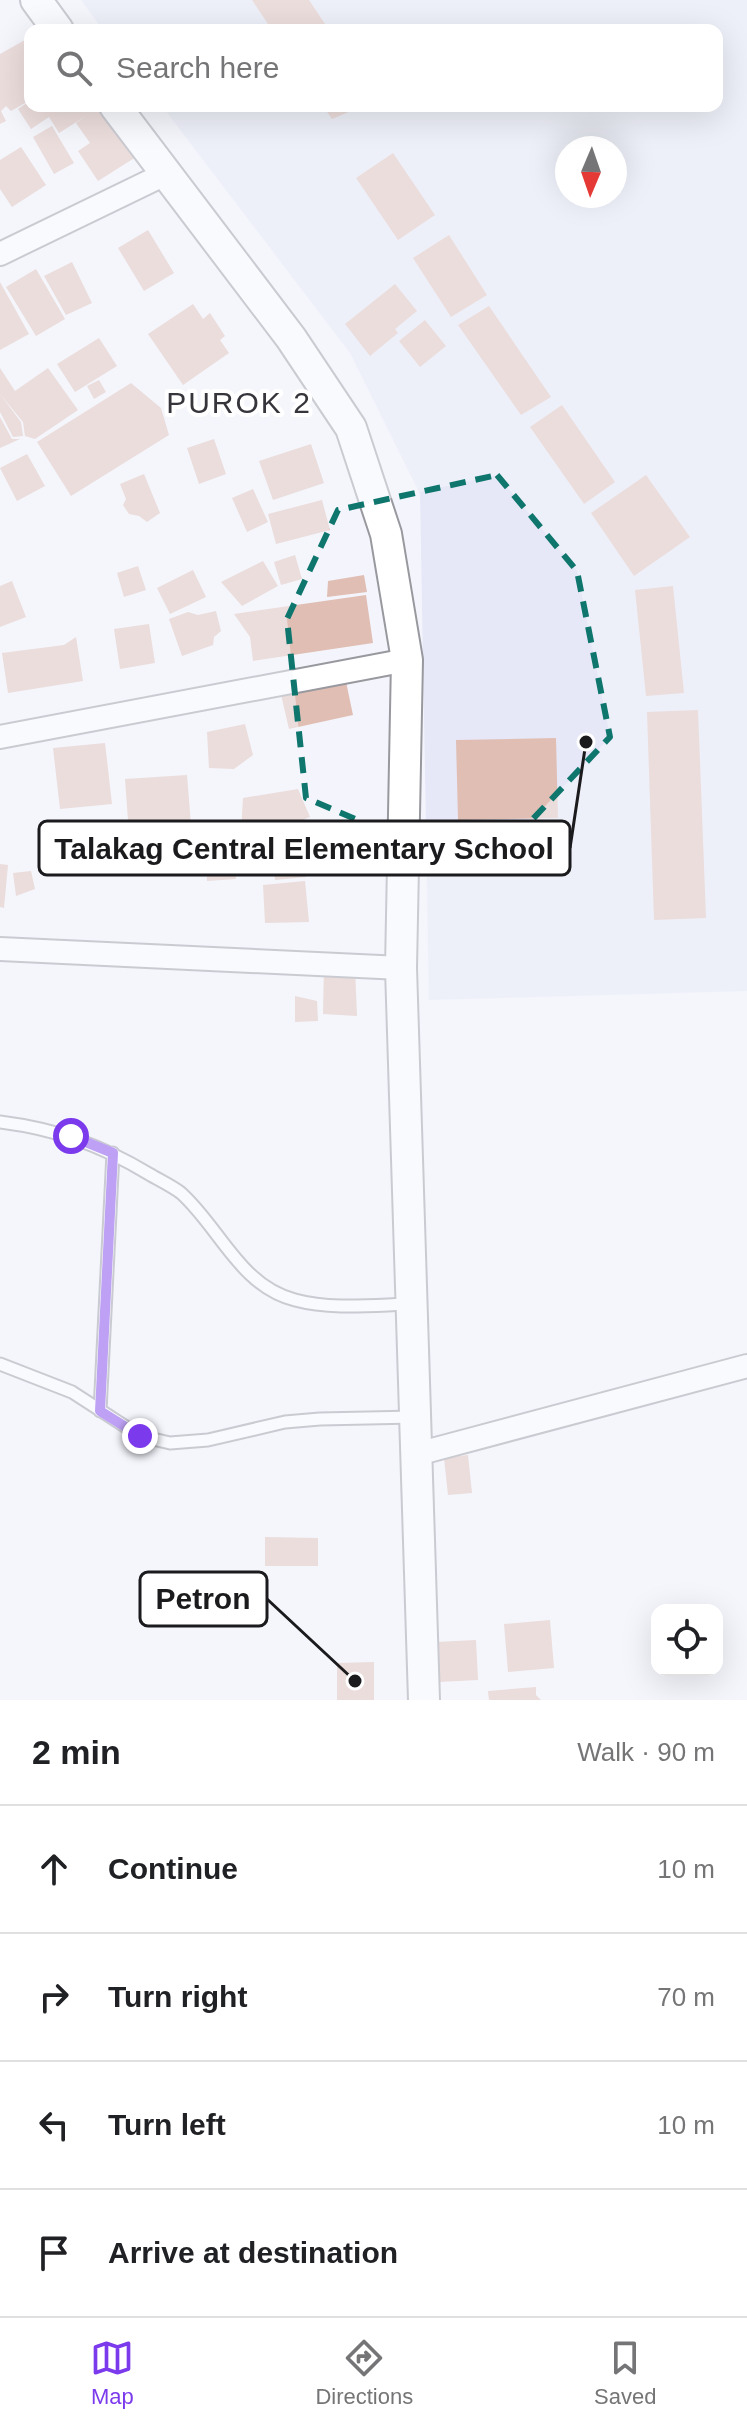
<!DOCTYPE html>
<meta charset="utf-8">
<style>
:root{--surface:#fff;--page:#f6f6f6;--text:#202124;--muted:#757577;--line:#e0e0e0;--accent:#7c3aed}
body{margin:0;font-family:Helvetica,sans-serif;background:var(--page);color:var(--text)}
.controls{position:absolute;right:24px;bottom:24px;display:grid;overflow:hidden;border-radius:16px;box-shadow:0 8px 32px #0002}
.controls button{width:72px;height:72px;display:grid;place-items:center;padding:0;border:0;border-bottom:2px solid var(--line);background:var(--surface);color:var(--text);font:40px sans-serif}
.compass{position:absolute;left:555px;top:136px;width:72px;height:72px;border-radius:50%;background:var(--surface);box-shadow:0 8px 32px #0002;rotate:182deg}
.stop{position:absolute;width:24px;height:24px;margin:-18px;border:6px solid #7c3aed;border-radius:50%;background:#fff}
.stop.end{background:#7c3aed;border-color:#fff;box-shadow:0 2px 8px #0008}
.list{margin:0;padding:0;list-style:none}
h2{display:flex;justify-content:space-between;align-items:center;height:104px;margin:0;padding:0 32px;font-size:34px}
h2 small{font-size:26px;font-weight:400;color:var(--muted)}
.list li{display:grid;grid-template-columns:52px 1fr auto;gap:24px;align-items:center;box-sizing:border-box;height:128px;padding:0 32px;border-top:2px solid var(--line)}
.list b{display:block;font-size:30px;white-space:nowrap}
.list em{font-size:26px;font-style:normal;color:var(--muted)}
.icon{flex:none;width:44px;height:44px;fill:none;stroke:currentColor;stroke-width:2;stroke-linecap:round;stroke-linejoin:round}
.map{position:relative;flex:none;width:747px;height:1700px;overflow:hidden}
.search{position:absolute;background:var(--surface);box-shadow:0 8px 32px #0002;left:24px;right:24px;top:24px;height:88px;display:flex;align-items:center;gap:20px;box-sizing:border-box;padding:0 28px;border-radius:16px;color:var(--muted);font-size:30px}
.sheet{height:616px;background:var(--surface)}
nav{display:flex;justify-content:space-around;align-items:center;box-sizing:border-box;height:112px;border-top:2px solid var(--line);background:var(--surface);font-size:22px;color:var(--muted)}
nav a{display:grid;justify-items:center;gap:4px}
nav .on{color:var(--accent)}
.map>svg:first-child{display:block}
.built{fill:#e7e8f7;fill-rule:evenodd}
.building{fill:#e0beb4}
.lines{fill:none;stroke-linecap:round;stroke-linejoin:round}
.service-casing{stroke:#98989f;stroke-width:15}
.minor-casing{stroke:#98989f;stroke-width:26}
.secondary-casing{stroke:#98989f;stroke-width:34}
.service{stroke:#fff;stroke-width:11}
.minor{stroke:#fff;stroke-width:22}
.secondary{stroke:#fff;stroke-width:30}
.route{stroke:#7c3aed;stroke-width:10}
.marked{fill:none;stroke:#0f766e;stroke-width:6;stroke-dasharray:16 10;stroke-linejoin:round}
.labels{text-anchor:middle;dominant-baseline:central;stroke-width:8;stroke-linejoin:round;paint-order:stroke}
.neighbourhood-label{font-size:30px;letter-spacing:2px;fill:#35353b;stroke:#fff}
.leader{fill:none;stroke:#1b1b1e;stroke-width:3}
.callout-dot{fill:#1b1b1e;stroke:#fff;stroke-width:3}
.callout{fill:#fff;stroke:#1b1b1e;stroke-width:3}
.callout-label{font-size:30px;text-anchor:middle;font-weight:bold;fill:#1b1b1e}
</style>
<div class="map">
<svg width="747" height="1700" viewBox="0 0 747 1700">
<rect width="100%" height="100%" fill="#f4f5fc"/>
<!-- built -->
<path class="built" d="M81,0H747V991L429,1000L420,494L350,353L162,106H717V30H103ZM567,148H615V196H567Z"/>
<!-- building -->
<path class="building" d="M252,0H309L329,30H272Z
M25,40L30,49V89L27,91L30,100L11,111L6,106L1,111L6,121L0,124V54Z
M30,101V106H105L136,157L98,181L78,151L90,143L76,123L86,116L59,133L49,117L31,129L18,109Z
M323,106H363L332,119Z
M52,126L74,163L54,174L33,137Z
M21,147L46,185L12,207L0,189V160Z
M393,153L435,215L398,240L356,178Z
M148,230L174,273L144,291L118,248Z
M449,235L487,295L451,317L413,258Z
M72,262L92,303L66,315L44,276Z
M36,269L65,319L36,336L6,287Z
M0,282L29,334L0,350Z
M395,284L417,311L395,329L398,333L370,356L345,324Z
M193,304L203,319L210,313L225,336L220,340L229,353L183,385L148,334Z
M489,306L551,397L521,415L458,325Z
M425,320L446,346L420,367L399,341Z
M99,338L117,366L75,392L57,364Z
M0,368L15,391L48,368L78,410L35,439L25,436L23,422L0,394L21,422L23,436L13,437L0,412Z
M99,380L106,392L94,399L87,386Z
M131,383L161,408L169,435L71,496L37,442Z
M562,405L615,482L584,504L530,427Z
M0,417L12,439H20L0,448Z
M214,439L226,474L199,484L187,448Z
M311,444L324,483L273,500L259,461Z
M27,454L45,486L17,501L0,468Z
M144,474L160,513L147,522L139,516L129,514L123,505L126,499L120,484Z
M646,475L690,537L634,576L591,513Z
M253,489L268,522L247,532L232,498Z
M322,500L330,530L276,544L268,514Z
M295,555L302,579L281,585L274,562Z
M263,561L278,586L242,606L221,582Z
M138,566L146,590L124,597L117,573Z
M193,570L206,597L170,614L157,588Z
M364,575L367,592L327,597L328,581Z
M12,581L26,617L0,627V586Z
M673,586L684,693L646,696L635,590Z
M366,595L373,643L253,661L250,637L234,614Z
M216,611L221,631L214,637L213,645L182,656L169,619L188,612L198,615Z
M149,624L155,663L120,669L114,629Z
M76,637L83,681L8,693L2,653L64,645Z
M344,672L353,715L289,729L279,686Z
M698,710L706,918L654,920L647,712Z
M245,724L253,755L234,769L209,768L207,732Z
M556,738L558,818L458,820L456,740Z
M105,743L112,804L60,809L53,748Z
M187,775L191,825L181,832L129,834L125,779Z
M298,789L310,817L278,830L241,832L243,798Z
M303,854L306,877L275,880L272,857Z
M234,858L236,879L207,881L206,860Z
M0,864L8,865L4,908L0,907Z
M31,871L35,889L16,896L13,873Z
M305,881L309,922L265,923L263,885Z
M324,965L355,967L357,1016L323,1014Z
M295,996L317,1001L318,1021L295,1022Z
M468,1455L472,1493L448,1495L444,1458Z
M265,1537L318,1538V1566H265Z
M550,1620L554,1668L508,1672L504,1624Z
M476,1640L478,1680L438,1682L436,1642Z
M374,1662V1700H337V1663Z
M536,1687V1695L541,1700H489L488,1691Z"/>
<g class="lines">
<!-- service casing -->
<g class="service-casing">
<path id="service" d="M0,1122C56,1129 101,1145 149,1174C159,1180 172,1186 181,1193C220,1228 240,1286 295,1300C332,1310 374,1305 412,1304
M0,1364L72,1392L140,1436L170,1443L208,1440L285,1422L320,1419L415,1417
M100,1411L113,1153"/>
</g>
<!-- minor casing -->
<g class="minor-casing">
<path id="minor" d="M0,254L165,174
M0,737L407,660
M0,949L401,968
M417,1454L747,1366"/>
</g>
<!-- secondary casing -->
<g class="secondary-casing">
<path id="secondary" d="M36,0L58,30
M115,106L291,338L351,428L386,534L407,660L401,968L424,1700"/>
</g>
<!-- service -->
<use href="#service" class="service"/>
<!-- minor -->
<use href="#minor" class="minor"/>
<!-- secondary -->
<use href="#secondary" class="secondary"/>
</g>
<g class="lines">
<!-- route -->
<path class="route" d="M71,1136L113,1153L100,1411L140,1436"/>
</g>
<!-- marked area -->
<path d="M0 0H747V1700H0ZM497,475L577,571L610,737L515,838L409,842L306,798L287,619L338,510Z" fill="#f4f5fc" fill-opacity=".55" fill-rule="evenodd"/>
<path class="marked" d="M497,475L577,571L610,737L515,838L409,842L306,798L287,619L338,510Z"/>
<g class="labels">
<!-- neighbourhood labels -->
<g class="neighbourhood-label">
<text x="239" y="402">PUROK 2</text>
</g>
</g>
<!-- callouts -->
<path class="leader" d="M586 742L570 848M355 1681L267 1599"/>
<g class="callout-dot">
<circle cx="586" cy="742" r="8"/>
<circle cx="355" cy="1681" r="8"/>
</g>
<g class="callout">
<rect x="39" y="821" width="531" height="54" rx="8"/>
<rect x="140" y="1572" width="127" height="54" rx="8"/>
</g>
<g class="callout-label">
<text x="304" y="859">Talakag Central Elementary School</text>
<text x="203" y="1609">Petron</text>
</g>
</svg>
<div class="controls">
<button><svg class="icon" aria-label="locate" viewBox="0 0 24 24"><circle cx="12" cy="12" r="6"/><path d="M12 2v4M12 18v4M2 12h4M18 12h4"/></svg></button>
</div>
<svg class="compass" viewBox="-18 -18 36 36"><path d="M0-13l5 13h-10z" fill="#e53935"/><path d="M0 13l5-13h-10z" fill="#757577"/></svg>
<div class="stop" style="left:71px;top:1136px"></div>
<div class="stop end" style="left:140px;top:1436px"></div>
<div class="search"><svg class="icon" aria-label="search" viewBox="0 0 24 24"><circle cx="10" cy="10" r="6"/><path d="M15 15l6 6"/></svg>Search here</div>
</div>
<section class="sheet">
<h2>2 min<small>Walk · 90 m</small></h2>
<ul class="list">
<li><svg class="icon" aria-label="ahead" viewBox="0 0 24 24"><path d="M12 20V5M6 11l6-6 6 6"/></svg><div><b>Continue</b></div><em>10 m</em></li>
<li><svg class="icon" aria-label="right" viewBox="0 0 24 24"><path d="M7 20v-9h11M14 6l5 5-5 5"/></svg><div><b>Turn right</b></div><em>70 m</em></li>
<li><svg class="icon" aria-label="left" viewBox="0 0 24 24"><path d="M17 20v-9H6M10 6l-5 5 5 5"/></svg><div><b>Turn left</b></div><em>10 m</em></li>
<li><svg class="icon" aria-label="arrive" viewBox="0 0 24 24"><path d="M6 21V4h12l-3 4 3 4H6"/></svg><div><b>Arrive at destination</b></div></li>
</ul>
</section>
<nav>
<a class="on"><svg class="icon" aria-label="map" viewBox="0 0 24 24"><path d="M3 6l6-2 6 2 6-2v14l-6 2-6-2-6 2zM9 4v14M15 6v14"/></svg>Map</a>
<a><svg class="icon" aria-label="directions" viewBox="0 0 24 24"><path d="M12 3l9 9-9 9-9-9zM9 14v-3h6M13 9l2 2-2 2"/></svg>Directions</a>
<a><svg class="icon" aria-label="saved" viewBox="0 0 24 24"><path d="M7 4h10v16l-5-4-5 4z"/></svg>Saved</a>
</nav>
